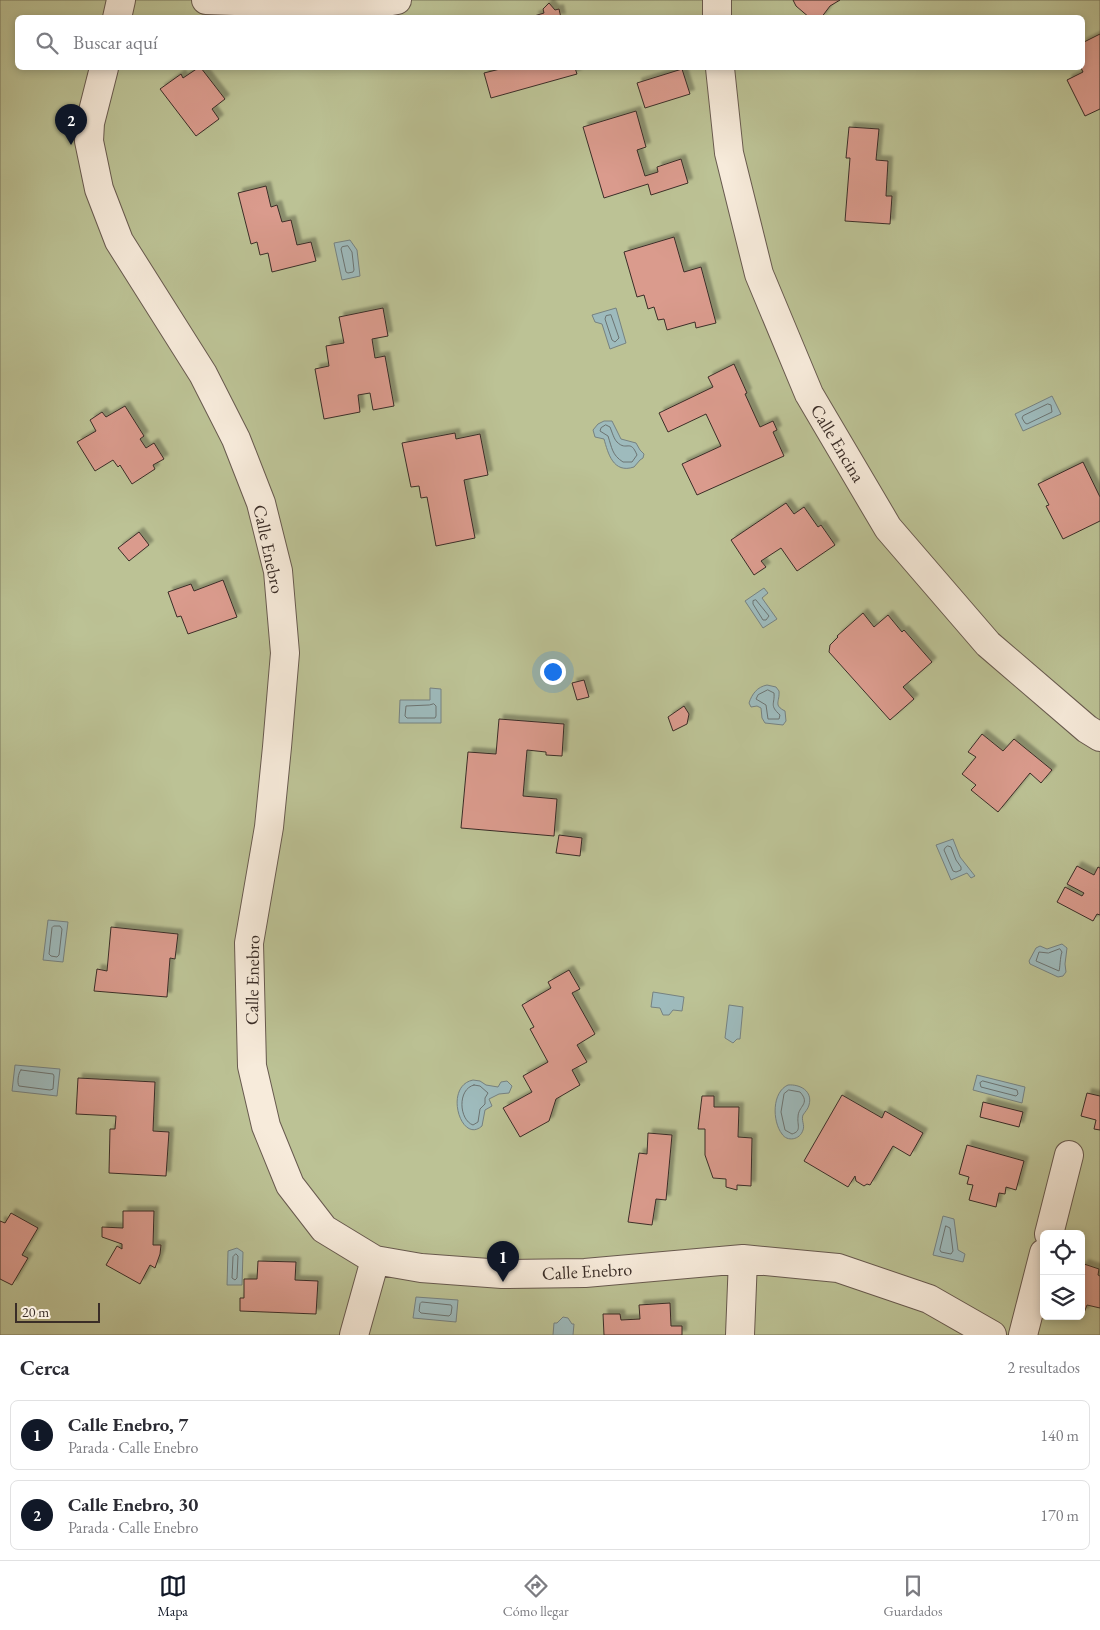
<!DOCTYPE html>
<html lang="es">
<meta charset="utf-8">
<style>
:root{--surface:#fff;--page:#f7f7f7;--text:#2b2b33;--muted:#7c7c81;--line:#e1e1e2;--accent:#111827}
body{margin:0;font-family:"EB Garamond",serif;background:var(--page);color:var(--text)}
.controls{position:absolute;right:15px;bottom:15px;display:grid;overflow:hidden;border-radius:8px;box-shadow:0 2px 8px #0003}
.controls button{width:45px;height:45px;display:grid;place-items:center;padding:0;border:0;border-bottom:1px solid var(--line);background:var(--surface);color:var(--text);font:25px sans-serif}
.scale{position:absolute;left:15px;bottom:12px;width:85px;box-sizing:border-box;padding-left:5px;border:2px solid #3a2d27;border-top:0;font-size:14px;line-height:18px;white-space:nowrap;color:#3a2d27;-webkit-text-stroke:4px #f7ebdb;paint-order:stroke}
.you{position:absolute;left:552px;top:671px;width:18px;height:18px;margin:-12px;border:4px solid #fff;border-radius:50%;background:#1a73e8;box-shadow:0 0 0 8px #1a73e833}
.badge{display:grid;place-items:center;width:32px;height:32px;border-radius:50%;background:var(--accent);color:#fff;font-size:16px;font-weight:700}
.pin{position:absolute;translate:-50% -41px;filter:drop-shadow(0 1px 2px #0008)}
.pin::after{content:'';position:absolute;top:26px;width:18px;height:15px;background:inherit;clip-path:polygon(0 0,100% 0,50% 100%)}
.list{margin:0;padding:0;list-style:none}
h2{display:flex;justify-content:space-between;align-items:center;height:65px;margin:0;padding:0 20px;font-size:21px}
h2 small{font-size:16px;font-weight:400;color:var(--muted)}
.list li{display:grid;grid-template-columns:32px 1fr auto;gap:15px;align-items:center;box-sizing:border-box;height:70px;margin:0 10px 10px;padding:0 10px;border:1px solid var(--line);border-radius:8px}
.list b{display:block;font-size:19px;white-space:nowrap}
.list p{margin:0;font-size:16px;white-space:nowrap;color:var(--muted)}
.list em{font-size:16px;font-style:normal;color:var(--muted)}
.icon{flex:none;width:28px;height:28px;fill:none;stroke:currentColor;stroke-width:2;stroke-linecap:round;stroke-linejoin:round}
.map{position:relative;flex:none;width:1100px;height:1335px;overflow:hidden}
.search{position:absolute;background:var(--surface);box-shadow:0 2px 8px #0003;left:15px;right:15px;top:15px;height:55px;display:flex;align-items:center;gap:12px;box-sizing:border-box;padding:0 18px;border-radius:8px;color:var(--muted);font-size:19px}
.sheet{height:225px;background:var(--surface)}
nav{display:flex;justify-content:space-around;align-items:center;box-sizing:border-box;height:70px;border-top:1px solid var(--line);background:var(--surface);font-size:14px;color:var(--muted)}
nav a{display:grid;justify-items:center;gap:2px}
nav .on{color:var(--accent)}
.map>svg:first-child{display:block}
.green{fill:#bcc295;stroke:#7b785e;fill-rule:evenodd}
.water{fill:#9ebbbd;stroke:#768281}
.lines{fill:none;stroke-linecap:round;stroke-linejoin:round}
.shore{stroke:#6c7472;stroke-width:1}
.building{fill:#da9b8d;stroke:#3a2d27;filter:url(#shadow)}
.minor-casing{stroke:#685a4f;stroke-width:30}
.minor{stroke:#f7ebdb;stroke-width:28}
.labels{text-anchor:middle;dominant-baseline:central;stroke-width:4.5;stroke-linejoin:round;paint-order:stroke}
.street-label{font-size:18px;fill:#3a2d27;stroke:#f7ebdb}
</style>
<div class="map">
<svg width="1100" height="1335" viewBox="0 0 1100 1335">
<defs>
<filter id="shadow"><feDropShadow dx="4.5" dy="-4.5" stdDeviation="1" flood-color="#0004"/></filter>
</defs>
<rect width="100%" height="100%" fill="#f3e0c7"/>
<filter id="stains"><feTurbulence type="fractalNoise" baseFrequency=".004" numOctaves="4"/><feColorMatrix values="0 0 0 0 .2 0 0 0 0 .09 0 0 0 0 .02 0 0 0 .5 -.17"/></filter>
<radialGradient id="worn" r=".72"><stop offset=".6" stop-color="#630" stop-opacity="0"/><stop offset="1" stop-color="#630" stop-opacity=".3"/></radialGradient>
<!-- green -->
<path class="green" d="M0,0H1100V1335H0ZM18,18H1082V68H18ZM1044,1234H1081V1316H1044Z"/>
<!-- water -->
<path class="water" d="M350,240L357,250L360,276L342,280L334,243Z
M616,308L626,343L610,349L602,324L595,322L592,315Z
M1052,396L1061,414L1023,431L1015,414Z
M604,421H612L621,439L636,443L640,450L644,454L643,458L640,460L634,467C613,474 608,453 604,439L595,437L593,430L598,424Z
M764,588L768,593L762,598L777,619L763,628L745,601Z
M767,685L776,687L779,691C780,702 773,705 785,711L786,721L783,725L765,723L762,718L761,708L757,706L751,707L749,703C752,694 757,687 767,685Z
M430,688L441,689V723H399L400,700H430Z
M953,839L960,857L975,876L971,878L967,873L951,880L936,845Z
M48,920L68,922L63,962L43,960Z
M1062,944L1067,948L1065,964L1066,972L1063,976L1058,977L1030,964L1029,961L1036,948L1040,946L1047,949Z
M653,992L684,997L682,1011L673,1010L669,1015H663L660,1008L651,1007Z
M729,1005L743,1007L740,1039H737L733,1043L725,1038Z
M15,1065L60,1069L57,1096L12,1091Z
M977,1075L1025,1087L1022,1103L973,1090Z
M473,1080L480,1081L486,1085L498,1087L501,1082L507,1081L512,1086L509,1093L499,1094L489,1099L492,1106L485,1110L482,1126C461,1145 443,1086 473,1080Z
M788,1085C800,1084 813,1091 809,1105C808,1109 805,1112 803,1115C801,1120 805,1125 803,1130C800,1140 787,1142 782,1134C772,1121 772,1092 788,1085Z
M943,1216L954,1219L958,1250L965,1254L963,1262L933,1255Z
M237,1248L243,1252L242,1285H227L228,1251Z
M416,1297L458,1300L456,1322L413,1318Z
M563,1317L568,1318L572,1324H574L573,1335H553L554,1323H557Z"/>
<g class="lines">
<!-- shore -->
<path class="shore" d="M348,246L352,252L354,270L353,272L348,273L346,272L341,249L342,247Z
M611,315L619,338L615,342L612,340L605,319L606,316Z
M1048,404L1051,405L1052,412L1027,424L1025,423L1022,418L1023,416Z
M606,425L610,427C612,432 614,439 617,442C627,452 630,438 637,455L632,462H623C612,455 612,448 608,436L600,431L601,428Z
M756,600L769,616L766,620H763L753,604V601Z
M768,690L774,693C775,704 769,705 780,715L779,719H768L766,705L756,699L758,695Z
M434,704L436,706V716L435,718H407L405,716L406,706L429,705Z
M948,846L951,847L956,860L961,867V870L956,872L953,871L944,850L945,848Z
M54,926H60L62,929L59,955L57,957L51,956L49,954L52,928Z
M1060,949L1062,952C1060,957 1060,969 1059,971L1036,961L1039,952L1048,953Z
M21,1070L53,1074L54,1076L53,1089L50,1090L19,1086C17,1083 18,1073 21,1070Z
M983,1081L1017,1090L1018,1094L1016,1096L981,1087L980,1083Z
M474,1085L480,1086L488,1093L485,1098V1104L480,1109L478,1122L473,1125C459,1120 457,1089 474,1085Z
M789,1090L800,1092C811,1104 798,1106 798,1117C797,1125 802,1131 792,1134L785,1130L781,1112L784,1094Z
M946,1226L950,1228L953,1251L951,1254L941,1252L940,1250Z
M236,1254L238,1256L237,1278L235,1280L232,1278L233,1257Z
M422,1302L451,1305L452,1307L451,1314L449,1316L421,1313L419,1311L420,1304Z"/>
</g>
<!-- building -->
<path class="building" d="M793,0H840L830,6L821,18H810L796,6Z
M549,3L555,10L559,9L561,18H535L534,16L544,13L543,9Z
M1100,34V109L1085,116L1067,80L1083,72L1081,68H1082V43Z
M198,68H201L225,99L212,109L219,119L196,136L160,89L181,74L183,78Z
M504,68H575L577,74L491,98L484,73Z
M682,69L690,94L645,108L637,83Z
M636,111L646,147L637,150L645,176L658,172L657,167L681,159L688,183L651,195L648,184L604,198L583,127Z
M849,127L879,129L876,160L888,161L886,196H892L890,224L845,221L850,158H846Z
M266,186L271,207L277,205L282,222L291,220L297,245L311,242L316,261L272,272L268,253L260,255L257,242L251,244L238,193Z
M674,237L684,272L701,267L716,323L696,328L695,322L667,330L664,319L658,320L654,307L648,309L644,295L637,297L624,252Z
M383,308L388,336L372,339L375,358L385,356L394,406L373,410L370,393L358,395L360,412L324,419L315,369L329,366L326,346L344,343L339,317Z
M734,364L747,393L745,394L760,427L773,421L777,430L773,432L784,456L697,495L682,464L721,446L706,414L668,432L659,413L713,387L708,377Z
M125,406L144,436L140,439L146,448L154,443L164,459L153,465L155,469L132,484L120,465L118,467L113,460L95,471L77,442L96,431L90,420L102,412L106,417Z
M455,433L456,439L480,434L488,475L464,480L475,538L436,546L427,497L421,498L419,486L411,487L402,443Z
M1083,462L1100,497V521L1063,539L1046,506L1049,505L1038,484Z
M786,503L794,514L804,507L818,527L821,525L835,545L797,571L781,548L761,561L766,567L754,575L731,540Z
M139,532L149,545L129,561L118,548Z
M223,580L237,617L188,634L181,616L177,617L168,592L191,584L194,591Z
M863,613L874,627L888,615L902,632L904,630L932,662L903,687L914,699L890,720L829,652L830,645L838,637L837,636Z
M584,680L589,697L577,700L572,683Z
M684,706L689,714L687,724L673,731L668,717Z
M499,719L564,724L562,756L546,755V752L527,750L523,796L557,799L554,836L461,828L468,752L496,754Z
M982,734L1003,751L1014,739L1052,770L1041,783L1030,773L998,812L971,790L976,785L962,774L976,757L968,752Z
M559,835L582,838L580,856L556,853Z
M1077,866L1094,875L1098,867L1100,868V915L1097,914L1093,921L1057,902L1065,887L1082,896L1084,893L1067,884Z
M111,927L178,934L175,959L170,958L167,997L94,991L97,969L107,971Z
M569,970L580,989L572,993L595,1034L577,1045L587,1062L572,1070L580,1085L556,1099L549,1121L520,1137L503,1108L532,1092L523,1076L548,1062L530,1029L534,1027L522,1005L551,988L548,982Z
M78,1078L155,1082L153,1131L169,1132L166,1176L109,1173L110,1129H115L116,1116L76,1114Z
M1087,1093L1100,1096V1130L1094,1129L1096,1120L1081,1116Z
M842,1095L882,1118L885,1111L923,1133L910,1156L893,1146L870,1185L867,1184L864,1186L856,1181L855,1176L848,1187L804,1161Z
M702,1096H714V1107H739L738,1137L752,1138L751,1186L737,1185V1190L726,1187V1179L713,1178L705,1155V1129H698Z
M983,1102L1023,1112L1019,1127L980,1117Z
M648,1133L672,1135L666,1200L656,1199L652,1225L628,1222L639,1153L647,1154Z
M967,1145L1024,1161L1016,1190L1006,1187L1005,1194L999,1193L996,1207L969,1200L973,1185L967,1184L969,1177L959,1174Z
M123,1211H154L153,1245H161L160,1254L155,1268L150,1265L140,1284L106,1265L117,1246L122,1249V1244L102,1237V1227L123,1228Z
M11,1213L38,1228L22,1255L28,1258L12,1285L0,1279V1221L5,1223Z
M258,1261L296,1262L295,1280L318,1281L316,1314L240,1311V1298H244V1279H257Z
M1084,1264L1099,1269L1098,1275L1100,1276V1308L1087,1305L1084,1313L1081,1312V1266L1083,1268Z
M670,1303L671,1326H682V1335H604L603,1314H620L621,1320L640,1319L639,1305Z"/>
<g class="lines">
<!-- minor casing -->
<g class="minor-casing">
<path id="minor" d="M206,0L341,5L386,2L397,0
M717,0V18
M117,18L121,0
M104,68L90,123L89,141L99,189L119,241L203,374L236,439L261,503L278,571L285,653L277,747L269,827L249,943L252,1066L266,1126L290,1185L324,1229L375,1260L421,1268L502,1274L585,1273L743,1259L838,1268L929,1299L992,1335
M720,68L729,153L759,274L809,394L888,528L988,644L1087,729L1100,737
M1049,1234L1069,1155
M354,1335L375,1260
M740,1335L743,1259
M1023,1335L1044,1253"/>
</g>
<!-- minor -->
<use href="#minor" class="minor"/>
</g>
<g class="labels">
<!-- street labels -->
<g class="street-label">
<text transform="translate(838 443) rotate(59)">Calle Encina</text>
<text transform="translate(269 549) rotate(78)">Calle Enebro</text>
<text transform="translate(252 980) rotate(-89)">Calle Enebro</text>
<text transform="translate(587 1271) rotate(-3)">Calle Enebro</text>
</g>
</g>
<rect width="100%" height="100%" filter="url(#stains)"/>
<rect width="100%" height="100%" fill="url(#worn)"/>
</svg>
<div class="controls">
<button><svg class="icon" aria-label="locate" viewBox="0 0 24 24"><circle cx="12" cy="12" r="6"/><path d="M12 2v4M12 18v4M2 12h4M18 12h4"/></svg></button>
<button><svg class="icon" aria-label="layers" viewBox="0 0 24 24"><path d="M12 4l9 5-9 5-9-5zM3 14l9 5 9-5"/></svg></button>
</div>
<div class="scale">20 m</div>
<div class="you"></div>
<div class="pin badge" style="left:503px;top:1282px">1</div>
<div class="pin badge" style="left:71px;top:145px">2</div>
<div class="search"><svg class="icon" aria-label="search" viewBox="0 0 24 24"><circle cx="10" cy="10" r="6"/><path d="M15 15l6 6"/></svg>Buscar aquí</div>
</div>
<section class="sheet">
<h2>Cerca<small>2 resultados</small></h2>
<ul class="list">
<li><span class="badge">1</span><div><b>Calle Enebro, 7</b><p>Parada · Calle Enebro</p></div><em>140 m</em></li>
<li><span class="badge">2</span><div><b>Calle Enebro, 30</b><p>Parada · Calle Enebro</p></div><em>170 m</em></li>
</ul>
</section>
<nav>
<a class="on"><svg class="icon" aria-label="map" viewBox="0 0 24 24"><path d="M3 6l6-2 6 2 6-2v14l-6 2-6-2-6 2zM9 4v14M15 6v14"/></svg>Mapa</a>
<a><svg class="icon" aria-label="directions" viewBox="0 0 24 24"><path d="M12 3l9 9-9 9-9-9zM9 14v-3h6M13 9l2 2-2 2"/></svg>Cómo llegar</a>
<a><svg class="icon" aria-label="saved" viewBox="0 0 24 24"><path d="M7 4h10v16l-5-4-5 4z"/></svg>Guardados</a>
</nav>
